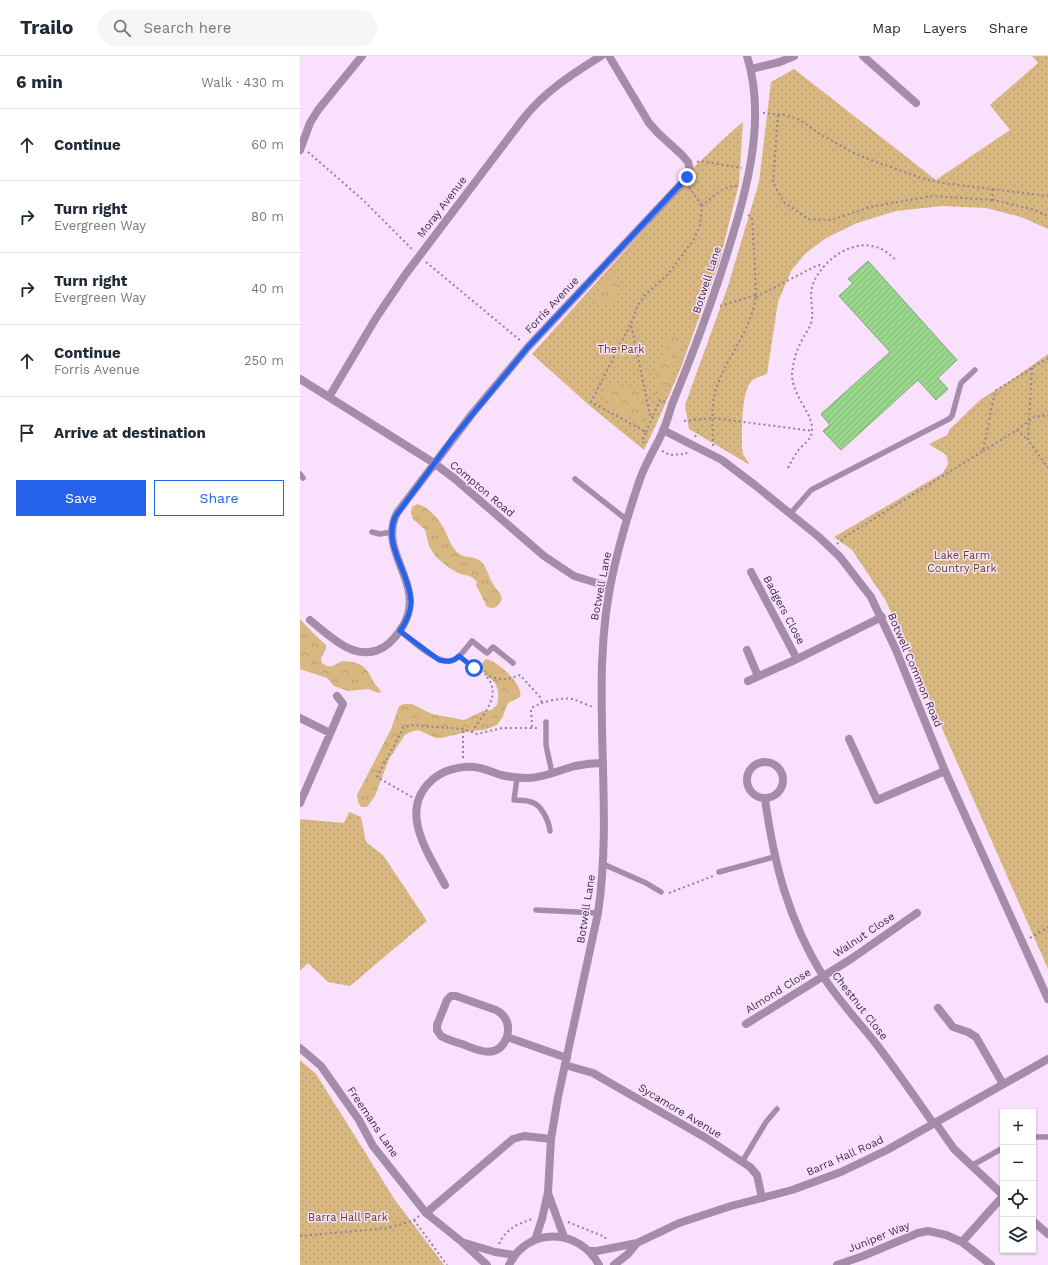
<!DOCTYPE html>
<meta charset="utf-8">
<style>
:root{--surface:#fff;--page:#f6f6f7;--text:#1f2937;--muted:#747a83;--line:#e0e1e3;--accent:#2563eb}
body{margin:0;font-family:"Work Sans",sans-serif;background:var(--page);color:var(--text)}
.controls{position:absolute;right:12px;bottom:12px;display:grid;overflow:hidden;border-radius:0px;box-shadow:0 1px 3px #0004}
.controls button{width:36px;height:36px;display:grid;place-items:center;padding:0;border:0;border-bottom:1px solid var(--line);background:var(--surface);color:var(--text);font:20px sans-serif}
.stop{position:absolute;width:12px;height:12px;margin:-9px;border:3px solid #2563eb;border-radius:50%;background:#fff}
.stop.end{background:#2563eb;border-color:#fff;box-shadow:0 1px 4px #0008}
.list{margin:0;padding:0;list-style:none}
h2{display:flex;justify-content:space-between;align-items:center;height:52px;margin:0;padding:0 16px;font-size:17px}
h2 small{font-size:13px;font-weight:400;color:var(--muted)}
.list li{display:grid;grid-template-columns:26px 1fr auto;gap:12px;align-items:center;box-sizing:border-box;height:72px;padding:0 16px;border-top:1px solid var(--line)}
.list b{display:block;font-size:15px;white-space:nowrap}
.list p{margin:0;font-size:13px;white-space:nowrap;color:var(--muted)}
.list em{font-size:13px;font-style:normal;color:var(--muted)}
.actions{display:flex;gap:8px;padding:12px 16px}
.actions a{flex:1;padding:9px 0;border:1px solid var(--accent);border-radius:0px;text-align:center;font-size:14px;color:var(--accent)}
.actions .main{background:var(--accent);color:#fff}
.icon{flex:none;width:22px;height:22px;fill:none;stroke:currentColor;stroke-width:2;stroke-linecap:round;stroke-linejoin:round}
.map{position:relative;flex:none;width:748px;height:1209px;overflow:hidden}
header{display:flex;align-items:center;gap:24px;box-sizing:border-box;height:56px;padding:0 20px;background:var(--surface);border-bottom:1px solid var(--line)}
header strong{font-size:19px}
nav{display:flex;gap:22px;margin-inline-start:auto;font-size:14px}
.search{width:280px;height:36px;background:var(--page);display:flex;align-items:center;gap:10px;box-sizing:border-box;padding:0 14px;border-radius:22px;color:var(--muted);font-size:15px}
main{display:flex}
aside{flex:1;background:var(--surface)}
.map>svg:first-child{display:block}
.green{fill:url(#green-dots)}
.forest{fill:url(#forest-crowns)}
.building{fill:url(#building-hatch);stroke:#80a679}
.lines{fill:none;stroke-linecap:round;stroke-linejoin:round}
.path{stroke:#958199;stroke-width:2;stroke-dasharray:2 3;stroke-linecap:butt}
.service{stroke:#a68cab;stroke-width:5.5}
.minor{stroke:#a68cab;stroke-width:8}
.tertiary{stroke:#a68cab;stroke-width:8}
.route{stroke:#2563eb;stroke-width:5}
.labels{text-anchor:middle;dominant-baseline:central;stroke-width:3;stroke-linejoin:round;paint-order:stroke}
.street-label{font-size:11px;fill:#3f2f42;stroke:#f9e1fe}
.park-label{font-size:11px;fill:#5b4722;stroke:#f9e1fe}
</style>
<header>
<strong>Trailo</strong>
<div class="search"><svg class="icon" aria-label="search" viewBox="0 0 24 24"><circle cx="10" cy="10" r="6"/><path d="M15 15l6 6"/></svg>Search here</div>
<nav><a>Map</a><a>Layers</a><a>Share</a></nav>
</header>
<main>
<aside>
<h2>6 min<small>Walk · 430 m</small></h2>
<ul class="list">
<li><svg class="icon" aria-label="ahead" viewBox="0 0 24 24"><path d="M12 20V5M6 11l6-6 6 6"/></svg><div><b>Continue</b></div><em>60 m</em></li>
<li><svg class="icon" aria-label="right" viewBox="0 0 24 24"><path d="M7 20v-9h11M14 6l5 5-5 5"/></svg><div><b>Turn right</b><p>Evergreen Way</p></div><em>80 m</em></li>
<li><svg class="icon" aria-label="right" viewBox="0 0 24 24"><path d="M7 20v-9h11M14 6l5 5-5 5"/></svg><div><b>Turn right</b><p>Evergreen Way</p></div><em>40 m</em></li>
<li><svg class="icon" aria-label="ahead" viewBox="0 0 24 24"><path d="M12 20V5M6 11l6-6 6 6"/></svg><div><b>Continue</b><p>Forris Avenue</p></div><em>250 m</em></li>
<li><svg class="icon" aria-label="arrive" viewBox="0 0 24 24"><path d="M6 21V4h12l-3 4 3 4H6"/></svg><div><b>Arrive at destination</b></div></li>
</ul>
<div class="actions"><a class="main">Save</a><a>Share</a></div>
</aside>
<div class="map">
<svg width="748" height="1209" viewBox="0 0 748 1209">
<defs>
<pattern id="green-dots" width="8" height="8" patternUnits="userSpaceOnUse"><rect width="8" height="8" fill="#d8b880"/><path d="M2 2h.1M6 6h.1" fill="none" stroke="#ba9e70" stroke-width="1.8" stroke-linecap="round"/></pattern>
<pattern id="forest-crowns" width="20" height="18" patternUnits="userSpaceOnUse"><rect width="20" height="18" fill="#d8b880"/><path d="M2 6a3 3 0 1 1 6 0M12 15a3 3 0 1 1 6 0" fill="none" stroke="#ba9e70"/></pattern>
<pattern id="building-hatch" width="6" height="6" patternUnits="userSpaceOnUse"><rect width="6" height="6" fill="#98d78c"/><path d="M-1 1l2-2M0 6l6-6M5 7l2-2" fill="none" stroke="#84b97a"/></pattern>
</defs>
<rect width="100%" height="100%" fill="#f9e1fe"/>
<!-- green -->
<path class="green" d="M732,0H748V173L721,161L686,152L642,150L596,155L557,167L526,182L505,198L491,215L478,246L467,318C462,320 454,322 450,327C441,340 442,376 442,392L443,398L450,409L389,373L385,349L428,230L459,126L471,26L494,13L636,124L710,74L690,49L738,7Z
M443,66L439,128L419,207L380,314L355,371L344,394L290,350L232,298L393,119L394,111L430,77Z
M748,298V913L586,545L552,494L534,481L643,417L648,408L647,400C642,395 635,393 629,388L647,379L650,373L680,344L713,323Z
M49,756L61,761L66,786L83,799L127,865L50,930L28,926L8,907L0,915V763L44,767Z
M0,1004L16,1018L95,1144L144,1209H0Z"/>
<!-- forest -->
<path class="forest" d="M311,221C319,224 321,241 314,247C308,249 298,246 295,240L307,223Z
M370,278L377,279L381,282L382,289L366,333L362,338L357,340L355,338C356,323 350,307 364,297L367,282Z
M309,329H317L326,333H333C336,335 341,339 343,342C347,350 348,363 344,371L331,361L309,350L306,348L302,339L305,331Z
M117,448C128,450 141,465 145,475C149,482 151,491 157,496C163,502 170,500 177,503C186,506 188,520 193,528C196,534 201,536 202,543C199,550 195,554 187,551L176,529L177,526L172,521L158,517L148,511L136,501L129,490L125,474L113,463L111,457L112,451Z
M0,563L13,577L26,589V593L21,602L22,607C32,614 33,609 42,605C60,606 66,609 73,625C75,629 79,631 81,636L79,637L68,633L48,635L34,630L27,622L0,613Z
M186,603C197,605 224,628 220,641L208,647L202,662L197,669L184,674L171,675L141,682H136L118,674L110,676L105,679L89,703L75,740L67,751H61L58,746L57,739L91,673L99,650L105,648H112L132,658L164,664L183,655L191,654L197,649C199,642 199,634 195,627C189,618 173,615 186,603Z"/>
<!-- building -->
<path class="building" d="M568,205L657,304L638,322L648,333L636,344L618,324L541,394L523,375L530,369L521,358L590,296L539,240L553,227L548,223Z"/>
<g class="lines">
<!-- path -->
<path class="path" d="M463,57L485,59L498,63L520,78L552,96L563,101L621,122L642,127L748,140
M478,59L473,127L484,146L508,163L531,164L570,151L632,140L693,144
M8,96L63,144L114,195
M397,106L400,105L442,112
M389,131L402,150
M692,133L693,144L731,153L748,160
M126,206L221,285
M456,241L514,211L519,209L524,211
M420,250L456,239
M330,269L291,346L346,376L342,386L347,388
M732,312L728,384L748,412
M365,346L360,344L353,360L350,359L331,268L338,249L345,239L369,217L394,183L400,169L402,150C412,141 424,129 438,130
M384,365L413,362L513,375
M717,374L728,384
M346,376L353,360
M395,381L398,376
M413,390C413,370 410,349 417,330C427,302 447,279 454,250C457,238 455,226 455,214C454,196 453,179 452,162L447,158
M362,395L370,399L386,398L387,396
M683,395L717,374L734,361L748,359
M488,412C491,406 494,401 497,396C502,388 512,385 512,374C513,357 492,340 492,318C493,307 496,295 501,286C504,279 509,274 511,267C515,254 508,241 513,228C522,205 551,183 576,191C584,193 590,199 596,204
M537,488L546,480L683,395L695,335L748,302
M164,604C176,613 191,625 208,623C212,622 216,620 220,619L240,641L242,647
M232,671L231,653C238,646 262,641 272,643C279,645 287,649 293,651
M172,676C183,659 204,637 185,619
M163,702V673
M112,741L77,721L104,671L111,669L163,673L177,678L202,672H239
M369,837L413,820
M730,882L748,871
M114,1164L147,1209
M268,1166L305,1181L306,1185
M0,1180L88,1172L114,1164L119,1160
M199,1188C206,1173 217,1168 232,1163"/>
<!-- service -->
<path class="service" d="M0,418L3,422
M275,423L327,464
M490,458L511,434L649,363L652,360L661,327L675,314
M72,476L80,478L92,476
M100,575C112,584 139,611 154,604C161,600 167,591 172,585L187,597L193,591L213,607
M246,666V689L252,717
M217,722L214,744C220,744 226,744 231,746C241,748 249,765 250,775
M303,808L346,827L361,836
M419,816L474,801
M236,854L298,857
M733,1081H748
M442,1106L466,1066L477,1053
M671,1110L703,1092"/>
<!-- minor -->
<path class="minor" d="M563,0L616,47
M0,323L134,407L155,423L244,500L274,520L310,531
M29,341L76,262L105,219L223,63C244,36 272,18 301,0
M451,516L497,603
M10,564C30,580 56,608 84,591C93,585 99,577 104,568C126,527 77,496 97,457L172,358L228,291L383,126L390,114L388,106L382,99L358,77L349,67L309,0
M447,594L458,620
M448,625L497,603L582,561
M0,662L30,677
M549,683L577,744L645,715
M447 724a18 18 0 1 1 36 0a18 18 0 1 1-36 0Z
M465,743C474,808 488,863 523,920C538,944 559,966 577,989C596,1014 615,1041 633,1067
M0,747L43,648L37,640
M145,829C129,798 97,755 132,724C143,714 160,710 174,711C184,712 192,716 201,719C210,721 219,722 228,722C244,722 260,714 275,710C284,708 293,707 303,707
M638,952L653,971L668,976L676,981L703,1028
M446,968L551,903L617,857
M207,981C210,969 207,960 196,954L156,940H151L147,944L137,969V974L141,980C148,984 155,986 162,988C179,995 198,1004 207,981L267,1002
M265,1009L293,1017L305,1024L406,1082L450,1111L457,1119L462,1142
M635,1066L654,1093L703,1139
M126,1157L213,1083L224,1080L251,1083
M733,1165L748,1178
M662,1186L703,1140
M537,1209L563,1200L618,1177L628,1175L646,1179L662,1186L691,1209"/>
<!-- tertiary -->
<path class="tertiary" d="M451,13L480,6L494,0
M0,94L10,67L18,54L62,0
M363,374L422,404L456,430L519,481L540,501L571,541L596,594L645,715L748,943
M0,992L21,1010L59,1064L73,1090L126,1157L162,1186L187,1209
M248,1137L264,1181
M235,1184L242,1163L248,1136L251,1083L258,1041L298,857C315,743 287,625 314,512C321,482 330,452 340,423C346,406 356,391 363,375C368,364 370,352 375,341C392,300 407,259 421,217C442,150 469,70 447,0
M165,1187L195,1196L215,1199
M289,1195H297L337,1187L379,1167L431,1150L492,1134L541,1116L587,1094L748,1003
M209,1209C228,1170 279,1172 299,1209
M314,1209L328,1198L337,1187"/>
</g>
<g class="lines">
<!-- route -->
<path class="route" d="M174,612L159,600C153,606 147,606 139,604L100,575C106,566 112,555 111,544C109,515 83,490 95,461L153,382L228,291L387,121"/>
</g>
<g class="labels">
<!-- street labels -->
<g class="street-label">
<text transform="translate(142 151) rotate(-53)">Moray Avenue</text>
<text transform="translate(407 224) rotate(-72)">Botwell Lane</text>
<text transform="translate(252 249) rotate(-47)">Forris Avenue</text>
<text transform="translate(182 433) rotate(40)">Compton Road</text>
<text transform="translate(301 530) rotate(-79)">Botwell Lane</text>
<text transform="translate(484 554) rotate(62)">Badgers Close</text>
<text transform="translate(615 614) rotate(67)">Botwell Common Road</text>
<text transform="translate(286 853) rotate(-81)">Botwell Lane</text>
<text transform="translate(564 879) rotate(-34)">Walnut Close</text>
<text transform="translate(478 935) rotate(-32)">Almond Close</text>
<text transform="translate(560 950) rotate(52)">Chestnut Close</text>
<text transform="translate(380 1055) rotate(31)">Sycamore Avenue</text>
<text transform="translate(73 1066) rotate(56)">Freemans Lane</text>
<text transform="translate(545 1100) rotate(-24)">Barra Hall Road</text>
<text transform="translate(579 1181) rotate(-22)">Juniper Way</text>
</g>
<!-- park labels -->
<g class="park-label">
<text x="321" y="293">The Park</text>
<text x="662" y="499">Lake Farm<tspan x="662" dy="13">Country Park</tspan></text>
<text x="48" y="1161">Barra Hall Park</text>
</g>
</g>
</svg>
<div class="controls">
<button>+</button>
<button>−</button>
<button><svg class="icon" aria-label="locate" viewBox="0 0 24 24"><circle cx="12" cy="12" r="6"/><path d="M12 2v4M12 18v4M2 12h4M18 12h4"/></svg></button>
<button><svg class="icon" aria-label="layers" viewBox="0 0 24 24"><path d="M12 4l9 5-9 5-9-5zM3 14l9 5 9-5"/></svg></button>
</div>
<div class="stop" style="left:174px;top:612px"></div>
<div class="stop end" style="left:387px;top:121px"></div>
</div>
</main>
